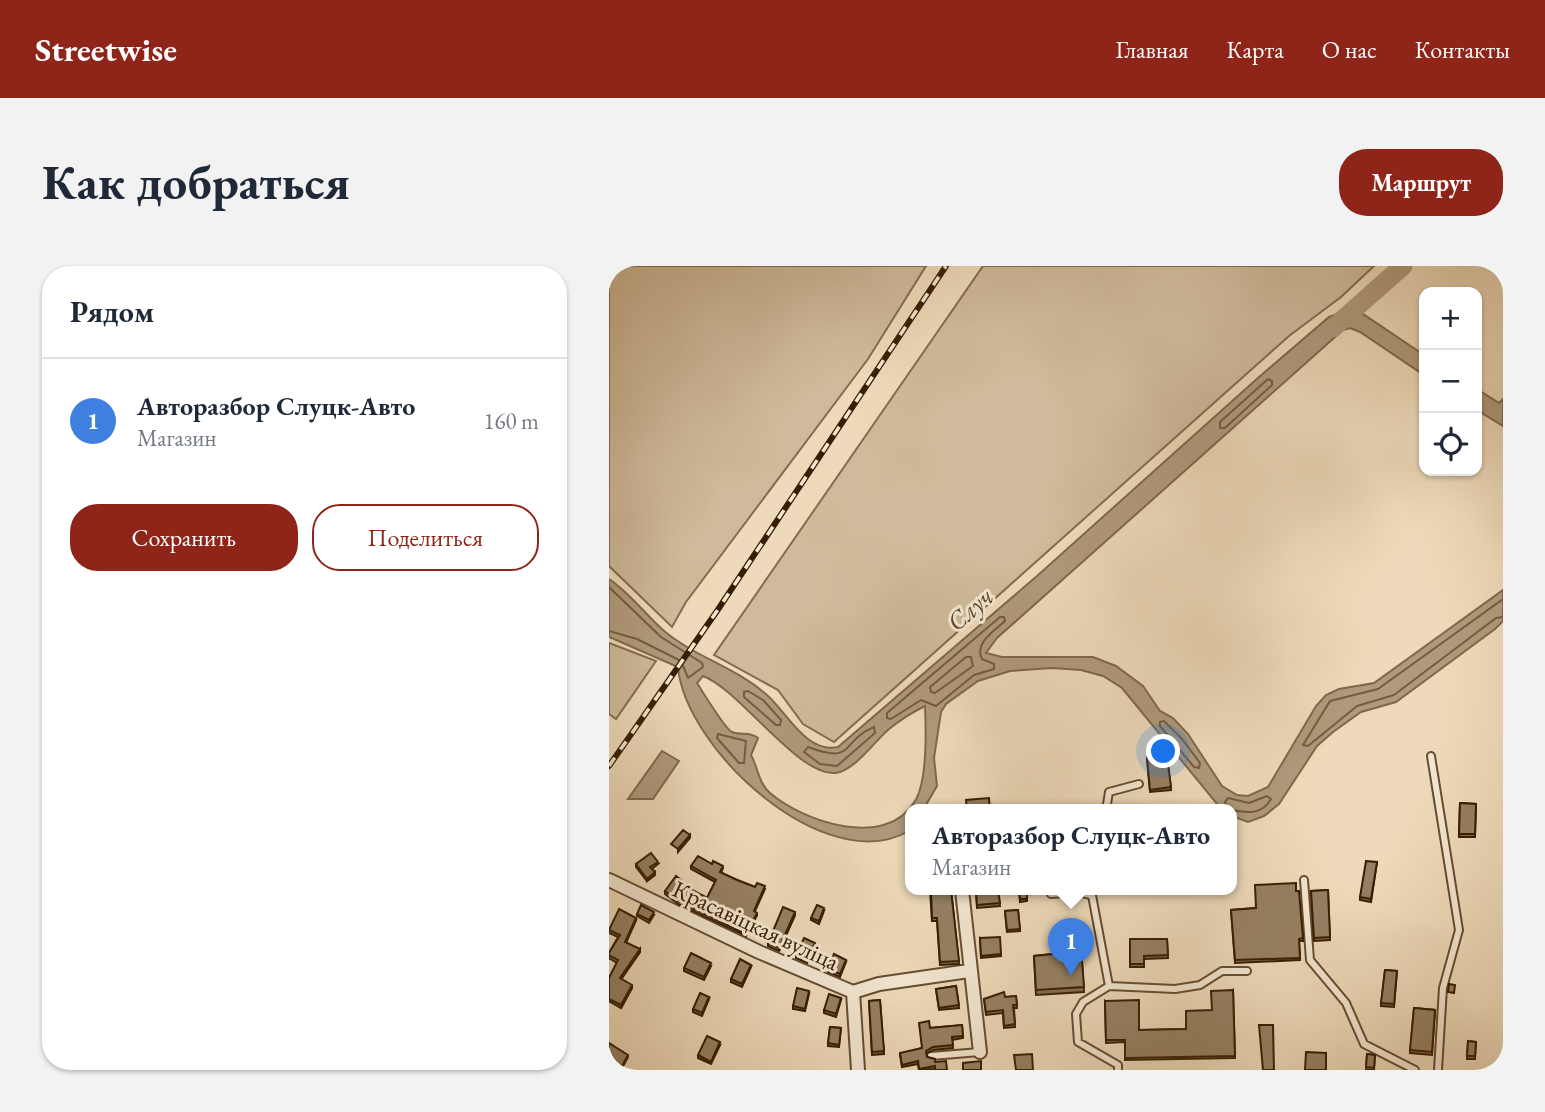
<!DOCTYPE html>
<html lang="ru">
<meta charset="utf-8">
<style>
:root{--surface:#fff;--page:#f2f2f3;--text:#1f2937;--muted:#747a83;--line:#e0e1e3;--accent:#8f2418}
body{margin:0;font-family:"EB Garamond",serif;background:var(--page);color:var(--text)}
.controls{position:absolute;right:21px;top:21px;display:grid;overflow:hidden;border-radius:14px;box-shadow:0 2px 5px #0004}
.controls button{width:63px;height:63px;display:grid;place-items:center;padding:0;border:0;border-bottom:2px solid var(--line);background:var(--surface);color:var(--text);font:35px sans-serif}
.you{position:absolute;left:555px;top:486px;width:24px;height:24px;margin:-18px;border:5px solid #fff;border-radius:50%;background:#1a73e8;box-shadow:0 0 0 10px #1a73e833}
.badge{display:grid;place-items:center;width:46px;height:46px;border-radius:50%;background:var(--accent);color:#fff;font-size:23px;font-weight:700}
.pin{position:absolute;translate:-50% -58px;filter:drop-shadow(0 2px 4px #0008)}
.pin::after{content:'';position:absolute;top:37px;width:24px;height:21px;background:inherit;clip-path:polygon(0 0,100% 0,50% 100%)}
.popup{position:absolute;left:296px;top:538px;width:332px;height:91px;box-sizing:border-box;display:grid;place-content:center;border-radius:14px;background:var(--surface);filter:drop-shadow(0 2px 5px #0005);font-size:23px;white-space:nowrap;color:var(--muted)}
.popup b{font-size:26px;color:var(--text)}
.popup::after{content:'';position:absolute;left:50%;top:100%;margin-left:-14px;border:14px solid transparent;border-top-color:var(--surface)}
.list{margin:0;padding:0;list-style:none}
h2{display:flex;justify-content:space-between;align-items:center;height:91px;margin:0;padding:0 28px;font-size:30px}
h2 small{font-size:23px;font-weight:400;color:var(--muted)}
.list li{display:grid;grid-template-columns:46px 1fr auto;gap:21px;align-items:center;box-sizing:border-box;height:126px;padding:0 28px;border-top:2px solid var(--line)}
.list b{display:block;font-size:26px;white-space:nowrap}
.list p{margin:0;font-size:23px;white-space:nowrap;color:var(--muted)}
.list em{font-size:23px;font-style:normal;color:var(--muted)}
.actions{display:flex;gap:14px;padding:21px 28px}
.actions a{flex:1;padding:16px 0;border:2px solid var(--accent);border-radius:28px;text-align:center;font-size:24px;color:var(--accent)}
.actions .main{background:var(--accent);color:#fff}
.icon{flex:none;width:38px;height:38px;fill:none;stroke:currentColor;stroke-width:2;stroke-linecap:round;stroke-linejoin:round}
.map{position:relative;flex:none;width:894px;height:804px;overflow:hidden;border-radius:28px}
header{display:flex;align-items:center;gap:42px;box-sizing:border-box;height:98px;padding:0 35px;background:var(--accent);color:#fff}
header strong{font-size:33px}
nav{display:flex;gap:38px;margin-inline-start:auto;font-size:24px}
.intro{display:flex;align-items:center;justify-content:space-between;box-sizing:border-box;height:168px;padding:0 42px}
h1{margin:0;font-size:49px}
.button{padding:18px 32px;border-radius:28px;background:var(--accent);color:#fff;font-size:24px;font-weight:700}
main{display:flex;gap:42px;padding:0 42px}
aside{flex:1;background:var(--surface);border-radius:28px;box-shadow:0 2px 5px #0004}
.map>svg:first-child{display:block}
.green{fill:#cfba9b;stroke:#836c4f;stroke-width:2}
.water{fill:#b09a7c;stroke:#80684c;stroke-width:2;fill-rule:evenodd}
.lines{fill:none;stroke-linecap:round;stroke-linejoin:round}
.shore{stroke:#745c40;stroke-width:2}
.river{stroke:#b09a7c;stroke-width:19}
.lane-casing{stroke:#654d31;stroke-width:10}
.street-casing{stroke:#654d31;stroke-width:16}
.lane{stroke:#f4e7d2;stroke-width:6}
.street{stroke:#f4e7d2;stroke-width:12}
.rail-casing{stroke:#371e03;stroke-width:6}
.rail{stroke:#f4e7d2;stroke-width:3.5;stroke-dasharray:10;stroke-linecap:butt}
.wall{fill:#816e54;stroke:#371e03;stroke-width:2}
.shaded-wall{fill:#695a45;stroke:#371e03;stroke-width:2}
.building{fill:#968062;stroke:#371e03;stroke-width:2}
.labels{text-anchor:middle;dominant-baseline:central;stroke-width:6;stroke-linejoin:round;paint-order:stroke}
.street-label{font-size:24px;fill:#371e03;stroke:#f4e7d2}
.water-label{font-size:26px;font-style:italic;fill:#61492d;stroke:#f4e7d2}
</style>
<header>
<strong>Streetwise</strong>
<nav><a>Главная</a><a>Карта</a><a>О нас</a><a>Контакты</a></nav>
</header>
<div class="intro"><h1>Как добраться</h1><a class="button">Маршрут</a></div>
<main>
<aside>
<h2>Рядом<small></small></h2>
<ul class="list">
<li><span class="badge" style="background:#3f7fe0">1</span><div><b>Авторазбор Слуцк-Авто</b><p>Магазин</p></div><em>160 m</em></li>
</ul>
<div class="actions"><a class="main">Сохранить</a><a>Поделиться</a></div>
</aside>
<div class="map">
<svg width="894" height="804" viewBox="0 0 894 804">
<rect width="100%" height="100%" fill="#eedaba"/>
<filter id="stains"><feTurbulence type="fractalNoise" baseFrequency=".00286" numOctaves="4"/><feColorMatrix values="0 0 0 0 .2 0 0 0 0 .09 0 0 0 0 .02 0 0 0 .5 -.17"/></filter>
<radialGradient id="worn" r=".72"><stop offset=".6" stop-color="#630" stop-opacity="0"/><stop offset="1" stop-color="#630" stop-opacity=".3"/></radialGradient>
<!-- green -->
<path class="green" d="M0,0H317L259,93L77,336L63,361L0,300Z
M374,0H765L732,31L680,70L225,476L194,458L169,424L105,389Z
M0,377L47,395L7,453L0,448Z"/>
<!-- water -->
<path class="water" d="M739,44L754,48L815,89V109L751,66L741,62L734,64L388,372L377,387L393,391H484L507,400L534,420L551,445L564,452L579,468L613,520L628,529L639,530L659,521L707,440L717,429L730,423L765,417L894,324V355L886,363L787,436L752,446L724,466L708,480L670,538L655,550L639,556L623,550V544H613L513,422L494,410L472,404L443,402L401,405L369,415L337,438L332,446L325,492L328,520L314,544H301L300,565C216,613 76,483 69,401L0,371V313C21,327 35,347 54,364C85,391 129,402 159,430C178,447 198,488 229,481L428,310L650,111L720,51ZM94,410C132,424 194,518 231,506C250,499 265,476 280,463C291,454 304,446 316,440C317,463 318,516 306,535C277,584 195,556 161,527C150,518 149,502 142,489L149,472C140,465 133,470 123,466C116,463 94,426 88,417Z
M868,123L890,137L894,133V160L868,144Z
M53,485L70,495L44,533H19Z"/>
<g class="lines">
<!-- shore -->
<path class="shore" d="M659,113L663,115V119L616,162H611V156Z
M0,321L52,371L93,397L94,401L79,412L72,395L28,373L0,365
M894,333L769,423L721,435L694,479L699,480L748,440L785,429L887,352L894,351
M391,351H395L396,355C385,365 365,377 373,393L385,398V403L365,409L327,440L312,434L282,453L278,452V447Z
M357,391H362L364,400L326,427L322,426L321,421Z
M139,425L154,434L172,454L171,459H167L135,431V426Z
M555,455L573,473L591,497L590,502L585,501L551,460V456Z
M265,461L266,467L228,500L211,498L195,486L199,481C247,499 231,475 265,461Z
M109,468L137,475L135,497H130L108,472Z
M619,544L616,536L619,532L640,537L658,530L662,533C653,549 639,547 623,544"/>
<!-- river -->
<path class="river" d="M724,62L794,0"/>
<!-- lane casing -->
<g class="lane-casing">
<path id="lane" d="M822,490L850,664L834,722L829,804
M497,544L500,526L530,518
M695,614L701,694L737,737L755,778L806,804
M482,624L500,720
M442,628L469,626L481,629
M322,790L371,786
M509,804V799L469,776L467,748L474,736L500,720L566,723L591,719L613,705H638"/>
</g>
<!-- street casing -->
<g class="street-casing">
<path id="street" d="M0,614L150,686L244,726L249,804
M353,624L371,786
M244,726L270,718L360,705"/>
</g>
<!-- lane -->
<use href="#lane" class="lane"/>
<!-- street -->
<use href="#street" class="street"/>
<!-- rail casing -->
<g class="rail-casing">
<path id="rail" d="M0,500L108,345L337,0"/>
</g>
<!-- rail -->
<use href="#rail" class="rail"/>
</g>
<!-- wall -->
<path class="wall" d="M558,490L562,524L541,526L538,492Z
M851,537L867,538L866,571H850Z
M768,596L762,636L751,634V631Z
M27,598H49L43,603L46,609L38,615L27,601Z
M103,598L114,602L112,607L128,614L146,621L156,623L146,645L148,649L137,670L69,638L56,628V625L77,620V621L98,632L106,616L82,603V600Z
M321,624H342L350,698L331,699L328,655H323Z
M367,624H389L391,640L368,642Z
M410,624H418V635L411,636Z
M422,624H436V626L422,628Z
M719,624L721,674L705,675L702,625Z
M687,625L694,672V675H690L691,694L626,697L622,644L647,642Z
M409,644L411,665L398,666L396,645Z
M215,645L210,658L202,654V652Z
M28,648L45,649L40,657L28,650Z
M186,649L170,685L159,680V677Z
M27,654L17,676L31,686L12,713L23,722L12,742L0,735V712L8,697L0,692V687L9,671L0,667V664Z
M371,672L392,688V690L372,692Z
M521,673H558L559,692L535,693V701H521Z
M206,680L198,697L187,692V689Z
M472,682L475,726L427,729L425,690L444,688Z
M237,696L231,711L219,706V703Z
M102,700L95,714L75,705V702Z
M142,701L133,721L122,716V713Z
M776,704L788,705L785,741L772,740Z
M347,720L350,742L330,744L327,723Z
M624,724L626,792L516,794V776L497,777L496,735L530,764L577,763L603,744Z
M200,728L196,745L184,743V740Z
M407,730L408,742H405L406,761L395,762L394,747L377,749L375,733Z
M100,733L93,750L84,746V743Z
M232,734L227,751L215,747V744Z
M271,734L275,788L263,789L260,735Z
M805,742L826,744L823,789L801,787Z
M353,759L354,772L343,774L344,782L324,784L317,788L318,791L326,793V803L310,804L309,798L293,801L291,789L313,782L321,762Z
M221,761L232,762L230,781L219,780Z
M859,775L867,776L866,793H858Z
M0,777L19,791L12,804L0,797Z
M111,779L102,798L89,792V789Z
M758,788L766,789L765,804H757Z"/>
<!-- shaded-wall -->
<path class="shaded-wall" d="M81,569V572L69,586V583Z
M46,606V609L38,615V613Z
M186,646V649L170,685V682Z
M148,647V649L137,670V668Z
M27,652V654L16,679V676Z
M31,683V686L11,715V712Z
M23,719V722L12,742V739Z"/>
<!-- building -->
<path class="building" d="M558,490L562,521L541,524L538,492Z
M380,532L381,544H358L357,534Z
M851,537L867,538L866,568H850Z
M74,564L81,569L69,583L62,578Z
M42,587L49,596L41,601L46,606L38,613L27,598Z
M89,590L103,598L104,595L114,600L111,606L128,614L146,621L148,617L156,620L145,645L148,647L137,668L69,635L56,625L67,610L77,618L75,620L98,632L107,614L82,600Z
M757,595L768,596L762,633L751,631Z
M687,617V625H690L694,672L690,673L691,692L626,694L622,644L647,642L646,619Z
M322,624H342L350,695L331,696L328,652H323Z
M367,624H389L391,637L368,639Z
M410,624H418V633H411Z
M719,624L721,671L705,672L702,625Z
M32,639L45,646L40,654L28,648Z
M208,639L215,642L210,655L202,652Z
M174,641L186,646L170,682L159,677Z
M10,643L27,652L16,676L31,683L11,712L23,719L12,739L0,733V712L9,694L0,689V687L11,669L0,664Z
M409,644L411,663L398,664L396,645Z
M391,671L392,688L372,690L371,672Z
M195,672L206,677L198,694L187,689Z
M521,673H558L559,689L535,690V698H521Z
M472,682L475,721L427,724L425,690L444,688V684Z
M82,687L102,697L95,711L75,702Z
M225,688L237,694L231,708L219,703Z
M131,693L142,699L133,718L122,713Z
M776,704L788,705L785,738L772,737Z
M840,718L846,719L845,727L839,726Z
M347,720L350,739L330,742L327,723Z
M188,722L200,725L196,743L184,740Z
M624,724L626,790L516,792V774H497L496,735L530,734V764L577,763V745L603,744L602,725Z
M395,726L396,731L407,730L408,739H404L406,758L395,760L394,744L377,746L375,733Z
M91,727L100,731L93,747L84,743Z
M220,728L232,732L227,748L215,744Z
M271,734L275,785L263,786L260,735Z
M805,742L826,744L823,786L801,784Z
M320,755L321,762L353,759L354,770L343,771L344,779L324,781L317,785L318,791L326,793V796L337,795L338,804H326V800L310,803L309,795L293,799L291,787L313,782L310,757Z
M650,759H664L665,804H654Z
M221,761L232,762L230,779L219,777Z
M98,770L111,776L102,796L89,789Z
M859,775L867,776L866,790H858Z
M0,777L19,789L12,802L0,795Z
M697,786L717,787V804H696Z
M423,788L424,804H407L405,789Z
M758,788L766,789L765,802L757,801Z
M372,795V804H354V797Z"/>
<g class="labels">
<!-- street labels -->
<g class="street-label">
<text transform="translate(147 659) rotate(25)">Красавіцкая вуліца</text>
</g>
<!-- water labels -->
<g class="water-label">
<text transform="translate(361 343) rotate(-41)">Случ</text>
</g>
</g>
<rect width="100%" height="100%" filter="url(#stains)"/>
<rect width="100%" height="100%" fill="url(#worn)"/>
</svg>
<div class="controls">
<button>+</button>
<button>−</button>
<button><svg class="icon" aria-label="locate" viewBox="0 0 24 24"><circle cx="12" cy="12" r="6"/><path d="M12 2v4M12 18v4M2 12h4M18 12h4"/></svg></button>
</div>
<div class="you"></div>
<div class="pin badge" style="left:462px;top:710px;background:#3f7fe0">1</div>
<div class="popup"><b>Авторазбор Слуцк-Авто</b>Магазин</div>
</div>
</main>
